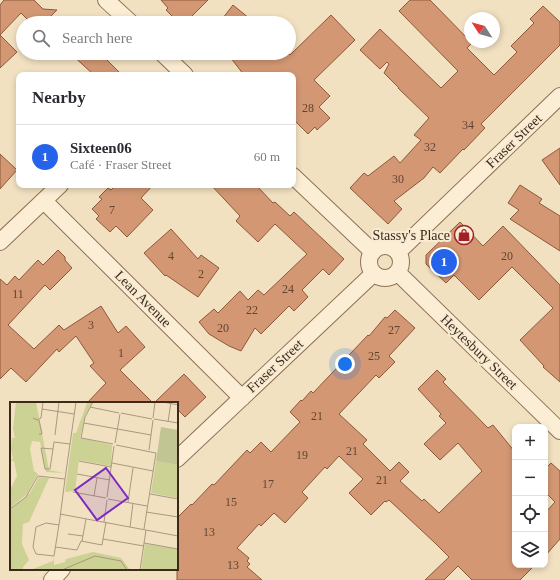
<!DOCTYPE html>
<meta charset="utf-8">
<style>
:root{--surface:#fff;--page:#f2f2f3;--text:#2b2b33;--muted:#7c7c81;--line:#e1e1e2;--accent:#2563eb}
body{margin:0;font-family:Georgia,serif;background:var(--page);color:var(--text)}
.controls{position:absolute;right:12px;bottom:12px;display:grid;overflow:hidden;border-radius:8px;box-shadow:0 2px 6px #0003}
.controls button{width:36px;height:36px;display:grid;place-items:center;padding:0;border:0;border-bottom:1px solid var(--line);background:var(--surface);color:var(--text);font:20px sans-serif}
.compass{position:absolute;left:464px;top:12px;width:36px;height:36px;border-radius:50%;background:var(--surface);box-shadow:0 2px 6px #0003;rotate:306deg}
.you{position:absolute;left:345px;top:364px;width:14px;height:14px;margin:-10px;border:3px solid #fff;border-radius:50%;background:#1a73e8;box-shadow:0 0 0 6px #1a73e833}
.badge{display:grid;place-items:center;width:26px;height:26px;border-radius:50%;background:var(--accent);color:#fff;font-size:13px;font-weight:700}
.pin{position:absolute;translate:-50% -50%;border:2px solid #fff;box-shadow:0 1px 4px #0006}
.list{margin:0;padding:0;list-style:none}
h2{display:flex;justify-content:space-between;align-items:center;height:52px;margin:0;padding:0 16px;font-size:17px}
h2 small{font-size:13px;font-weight:400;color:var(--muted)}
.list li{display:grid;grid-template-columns:26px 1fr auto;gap:12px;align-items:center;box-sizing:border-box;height:64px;padding:0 16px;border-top:1px solid var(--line)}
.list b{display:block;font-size:15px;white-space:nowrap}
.list p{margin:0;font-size:13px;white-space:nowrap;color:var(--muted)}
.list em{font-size:13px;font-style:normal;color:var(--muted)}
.icon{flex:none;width:22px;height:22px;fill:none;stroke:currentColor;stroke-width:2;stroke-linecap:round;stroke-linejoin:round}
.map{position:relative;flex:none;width:560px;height:580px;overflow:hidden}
.search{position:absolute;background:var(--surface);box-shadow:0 2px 6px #0003;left:16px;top:16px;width:280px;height:44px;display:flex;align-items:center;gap:10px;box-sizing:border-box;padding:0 14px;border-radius:22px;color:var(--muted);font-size:15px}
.panel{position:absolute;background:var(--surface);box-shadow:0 2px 6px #0003;left:16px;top:72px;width:280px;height:116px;border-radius:8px}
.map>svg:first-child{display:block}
.building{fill:#d39773;stroke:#8e583a}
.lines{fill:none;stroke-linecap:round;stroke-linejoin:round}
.street-casing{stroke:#8d7157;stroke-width:18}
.street{stroke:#fceed5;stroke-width:16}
.labels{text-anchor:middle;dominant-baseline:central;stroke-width:4;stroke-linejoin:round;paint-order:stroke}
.number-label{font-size:12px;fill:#614532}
.street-label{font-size:14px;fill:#3b2a1c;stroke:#f8ebd1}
.poi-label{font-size:14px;fill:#3b2a1c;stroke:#f8ebd1;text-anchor:end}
.inset-road{fill:none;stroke:#a9987f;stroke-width:1}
.view{fill:#7b2cbf;fill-opacity:0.15;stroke:#7b2cbf;stroke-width:2}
.inset-edge{fill:none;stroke:#3b2a1c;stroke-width:2}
</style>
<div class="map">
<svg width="560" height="580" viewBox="0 0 560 580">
<rect width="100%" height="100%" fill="#f2e1c1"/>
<!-- building -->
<path class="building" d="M4,0H34L43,9L57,10L44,23H31L21,13L0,35L17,52L0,68V5Z
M161,0H208L186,22L182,17L178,22L166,10L168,8Z
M410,0H430L470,41V42L472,43L467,48L494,75L517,52L511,46L534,23L530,19L543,6L560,22V45L481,124L485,128L464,150L463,149L440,173L433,167L424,178L394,201L402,209L388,224L350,188L364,173L368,176L394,156L400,163L421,140L414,135L429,118L398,88H399L384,73L389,64L387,62L380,69L360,50L380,29L441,88L458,71L399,11Z
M233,5L255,23H219Z
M331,15L355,40L314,80L330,96L319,107L330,118L317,130L315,127L308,134L293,119V75H244L227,53H288L290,55Z
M70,53H100L122,75H94Z
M560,148V185L542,160Z
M0,154L17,170L0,189Z
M116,185H153L141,198L153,210L127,237L116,226L110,232L96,219L99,216L92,209L102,199L99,197L108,188L111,190Z
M211,185H256L273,203L275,202L290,216L294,212L344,259L329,275L323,269L302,290L308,297L294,311L289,306L261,334L255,328L241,351L229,346L209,334L199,322L214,309L218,313L240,291L248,300L258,290L264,295L307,254L275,224L258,242L236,221L240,216Z
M520,185L542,199L539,203L560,216V251L510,219L519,210L508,203Z
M460,222L483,246L503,226L560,285V382L543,367L544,366L520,340L553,308L512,267L479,300L454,275L446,283L426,264V255Z
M171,229L198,259L201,255L219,268L198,297L166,275L165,276L144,253Z
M58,250L65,257V260L72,268L50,290L45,285L8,325L34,349L59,325L64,330L101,306L118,333L126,326L145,347L120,370L153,403H87L106,383L90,366L94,363L76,336L59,352L57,349L26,382L11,368L0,379V279L7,285L15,276L19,280L38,260L43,265Z
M395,310L415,328L389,356L395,362L379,378L376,375L339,414L367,440L363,444L390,471L399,462L409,472L400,481L422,501L424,499L439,513L482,471L458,443L440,460L424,444L446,423L439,416L441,414L418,389L437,370L446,379L443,382L488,428L493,425L515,452V565H535L520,580H472L458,566L444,580H425L449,557L435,543L389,500L386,502L385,501L371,515L349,493L363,479L339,456L327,469L325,467L302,492L308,498L285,523L274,513L261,526L259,524L237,548L249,558L247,561L250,564L247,567L262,580H177V518L191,504L192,505L212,484L214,485L247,450L250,453L261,442L271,452L300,422L290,412L301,400L302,401L311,391L313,393L368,335L369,336L385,317L387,318Z
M184,374L206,397L185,417L177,409V403H154Z
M551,463L560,471V539L545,556V513L555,502L545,492V469Z"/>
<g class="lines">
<!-- street casing -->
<g class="street-casing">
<path id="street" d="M106,0L131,23
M162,53L185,75
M293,176L373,252
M44,201L242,398
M0,242L60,185
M369 262a16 16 0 1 1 32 0a16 16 0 1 1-32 0Z
M398,252L560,96
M398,273L560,431
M177,459L373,274
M52,580L62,569"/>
</g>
<!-- street -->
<use href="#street" class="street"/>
</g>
<!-- icons -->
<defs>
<g id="shop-ring" transform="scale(1)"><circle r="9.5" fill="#f8ebd1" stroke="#a12128" stroke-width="1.5"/><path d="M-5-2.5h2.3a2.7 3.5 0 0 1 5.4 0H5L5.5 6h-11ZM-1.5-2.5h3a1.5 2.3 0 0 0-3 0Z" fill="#a12128"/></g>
</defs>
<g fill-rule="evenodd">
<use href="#shop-ring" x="464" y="235"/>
</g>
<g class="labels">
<!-- number labels -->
<g class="number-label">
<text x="308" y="108">28</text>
<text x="468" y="125">34</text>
<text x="430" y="147">32</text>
<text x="398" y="179">30</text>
<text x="112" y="210">7</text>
<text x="171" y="256">4</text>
<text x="507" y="256">20</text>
<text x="201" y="274">2</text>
<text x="288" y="289">24</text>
<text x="18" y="294">11</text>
<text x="252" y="310">22</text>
<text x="91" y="325">3</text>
<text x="223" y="328">20</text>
<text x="394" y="330">27</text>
<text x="121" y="353">1</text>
<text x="374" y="356">25</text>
<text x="317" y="416">21</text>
<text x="352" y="451">21</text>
<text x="302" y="455">19</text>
<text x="382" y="480">21</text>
<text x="268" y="484">17</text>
<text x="231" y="502">15</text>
<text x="209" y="532">13</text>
<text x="233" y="565">13</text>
</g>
<!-- street labels -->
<g class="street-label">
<text transform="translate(514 141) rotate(-44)">Fraser Street</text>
<text transform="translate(143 299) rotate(45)">Lean Avenue</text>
<text transform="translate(479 352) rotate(44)">Heytesbury Street</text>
<text transform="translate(275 366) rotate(-43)">Fraser Street</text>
</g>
<!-- poi labels -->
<g class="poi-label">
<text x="450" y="235">Stassy's Place</text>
</g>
</g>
<!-- overview -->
<g transform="translate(10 402)">
<rect width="168" height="168" fill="#f2e1c1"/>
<path d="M6,0H26L39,68L54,71L36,70L30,40L22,39L20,47L24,69L28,72L17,92L0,106L1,86L7,74L4,59H0L3,57L1,47L2,36H5L3,27ZM83,0L75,13L70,36L102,43L101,64L69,58L65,89L55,90L63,31H66L77,1ZM146,59L168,63V96L141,91ZM29,75L39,76L19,120L13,122L12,142L19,158L13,165V168H0V108L20,91ZM135,142L168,147V168H131ZM83,150L111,156L120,168H20L43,159L44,155V163L55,160L56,157Z" fill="#ccd194"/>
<path d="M151,25L168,28V63L146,59Z" fill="#c1c594"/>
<path class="inset-road" d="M83,0L75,15L71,36L103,42M153,0L168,3M80,5L109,11M32,7L64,12M111,11L142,17M23,16L27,18L31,16L33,0M143,16L145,0M144,17L168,21M29,18L32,32H29M158,20L161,0M74,21L141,33M45,33L49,0M105,41L110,12M106,43L146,51L134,127M43,47L31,46L35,67H40L44,40L60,42M139,48L143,18M69,59L101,65M102,61L143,69M67,72L100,78M63,90L96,96M140,92L168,97M84,94L87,76M97,95L104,44M98,97L137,104M118,100L123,66M0,107L16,95L28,74L55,77L66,0M136,110L168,115M50,112L168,134M94,120L97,98M49,123L36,121L26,125L23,145L26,152L44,154L50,116L55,77M120,125L123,101M58,132L73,134M93,137L134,144M72,139L76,117M134,141L168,147M45,145L67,148L71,139L92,143L96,120M52,168L85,154L111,159L117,168M130,168L136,128"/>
<path class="view" d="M96,66L118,96L87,118L65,88Z"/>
<rect width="168" height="168" class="inset-edge"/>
</g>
</svg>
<div class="controls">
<button>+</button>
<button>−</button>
<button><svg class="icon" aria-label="locate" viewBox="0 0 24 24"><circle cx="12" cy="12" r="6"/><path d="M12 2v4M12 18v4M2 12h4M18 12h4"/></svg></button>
<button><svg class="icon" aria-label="layers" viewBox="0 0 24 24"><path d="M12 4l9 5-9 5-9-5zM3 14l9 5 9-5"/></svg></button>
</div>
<svg class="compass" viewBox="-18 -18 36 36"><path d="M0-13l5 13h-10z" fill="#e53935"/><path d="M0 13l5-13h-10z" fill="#7c7c81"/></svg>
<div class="you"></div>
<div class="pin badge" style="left:444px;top:262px">1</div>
<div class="search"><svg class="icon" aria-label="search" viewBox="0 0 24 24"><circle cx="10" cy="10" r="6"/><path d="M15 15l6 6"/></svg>Search here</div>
<section class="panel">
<h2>Nearby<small></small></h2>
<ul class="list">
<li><span class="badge">1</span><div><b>Sixteen06</b><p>Café · Fraser Street</p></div><em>60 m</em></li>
</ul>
</section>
</div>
